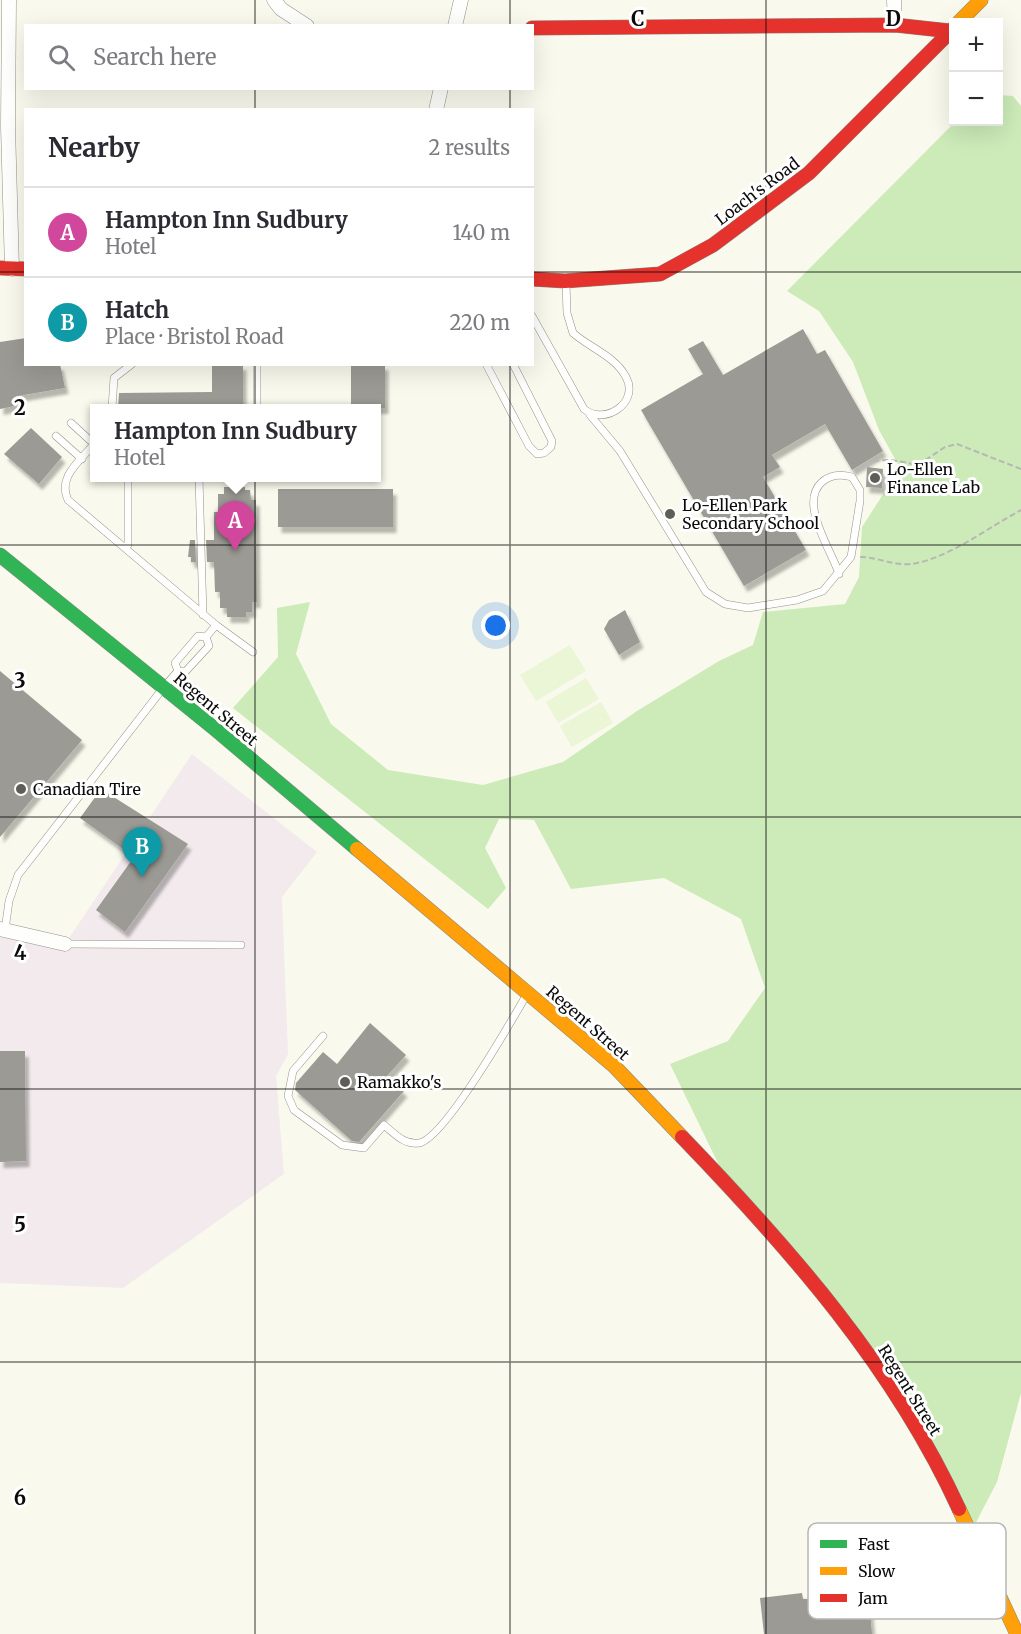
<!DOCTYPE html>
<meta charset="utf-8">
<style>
:root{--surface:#fff;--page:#f7f7f7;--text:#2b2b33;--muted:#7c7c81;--line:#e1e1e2;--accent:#5e5e59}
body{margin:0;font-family:Merriweather,serif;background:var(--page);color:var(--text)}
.controls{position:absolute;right:18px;top:18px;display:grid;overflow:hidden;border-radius:0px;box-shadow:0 6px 24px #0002}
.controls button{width:54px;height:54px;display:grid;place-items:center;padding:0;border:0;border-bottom:2px solid var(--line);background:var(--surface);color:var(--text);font:30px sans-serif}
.you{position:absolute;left:496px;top:626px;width:21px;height:21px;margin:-15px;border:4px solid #fff;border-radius:50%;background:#1a73e8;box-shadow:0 0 0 9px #1a73e833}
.badge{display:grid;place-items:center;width:39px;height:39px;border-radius:50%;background:var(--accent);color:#fff;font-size:20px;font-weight:700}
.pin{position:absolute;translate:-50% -50px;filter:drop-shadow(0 2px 3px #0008)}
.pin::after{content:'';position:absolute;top:32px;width:21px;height:18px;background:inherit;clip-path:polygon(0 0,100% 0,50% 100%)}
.popup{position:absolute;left:90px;top:404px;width:291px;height:78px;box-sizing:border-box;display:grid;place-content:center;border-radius:0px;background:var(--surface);filter:drop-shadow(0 2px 4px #0005);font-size:20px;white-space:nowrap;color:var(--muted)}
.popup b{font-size:22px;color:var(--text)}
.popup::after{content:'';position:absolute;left:50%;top:100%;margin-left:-12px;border:12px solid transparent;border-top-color:var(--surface)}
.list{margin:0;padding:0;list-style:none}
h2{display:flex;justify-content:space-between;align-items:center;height:78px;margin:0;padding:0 24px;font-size:26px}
h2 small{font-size:20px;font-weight:400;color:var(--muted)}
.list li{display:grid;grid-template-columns:39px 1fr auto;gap:18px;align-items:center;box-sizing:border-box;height:90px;padding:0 24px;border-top:2px solid var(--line)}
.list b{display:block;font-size:22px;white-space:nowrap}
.list p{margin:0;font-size:20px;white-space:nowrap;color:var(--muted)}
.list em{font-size:20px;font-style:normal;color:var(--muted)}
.icon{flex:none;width:33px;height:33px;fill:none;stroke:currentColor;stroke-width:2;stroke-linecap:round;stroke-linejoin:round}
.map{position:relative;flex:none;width:1021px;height:1634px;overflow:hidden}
.search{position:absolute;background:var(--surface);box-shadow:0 6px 24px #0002;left:24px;top:24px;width:510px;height:66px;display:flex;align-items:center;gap:15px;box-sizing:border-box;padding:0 21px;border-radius:0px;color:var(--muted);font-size:22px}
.panel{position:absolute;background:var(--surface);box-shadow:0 6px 24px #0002;left:24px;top:108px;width:510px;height:258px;border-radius:0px}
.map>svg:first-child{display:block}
.industrial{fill:#f2eaec}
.forest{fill:#ccebb8}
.pitch{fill:#eaf6d5}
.building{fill:#9c9a94;filter:url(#shadow)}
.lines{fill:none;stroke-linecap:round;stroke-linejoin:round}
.lane-casing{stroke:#92928c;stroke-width:8}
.street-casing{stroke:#92928c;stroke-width:15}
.fast-casing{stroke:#898883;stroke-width:15}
.slow-casing{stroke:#898883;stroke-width:15}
.jam-casing{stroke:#898883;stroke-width:15}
.path{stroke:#b7b7b5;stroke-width:2;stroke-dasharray:6 3;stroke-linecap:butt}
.lane{stroke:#fefefc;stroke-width:7}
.street{stroke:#fefefc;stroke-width:14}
.fast{stroke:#30b455;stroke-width:14}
.slow{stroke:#ff9f0a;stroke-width:14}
.jam{stroke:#e5322d;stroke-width:14}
.grid{fill:none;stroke:#0a0a0a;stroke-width:1.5;stroke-opacity:0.55}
.poi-dot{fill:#5e5e59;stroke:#fff;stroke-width:2}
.labels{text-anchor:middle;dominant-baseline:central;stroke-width:6;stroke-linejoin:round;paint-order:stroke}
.street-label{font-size:16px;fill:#0a0a0a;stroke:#fff}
.poi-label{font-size:16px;fill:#0a0a0a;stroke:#fff;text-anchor:start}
.key{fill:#fff;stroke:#b6b6b6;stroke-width:1.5}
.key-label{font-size:16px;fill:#0a0a0a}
.grid-label{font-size:20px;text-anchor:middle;font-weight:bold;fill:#0a0a0a;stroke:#fff;stroke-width:6;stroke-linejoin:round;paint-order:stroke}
</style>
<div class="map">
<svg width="1021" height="1634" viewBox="0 0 1021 1634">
<defs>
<filter id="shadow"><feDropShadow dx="3.5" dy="6" stdDeviation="1.5" flood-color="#0004"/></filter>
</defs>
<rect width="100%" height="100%" fill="#faf9ed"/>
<!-- industrial -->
<path class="industrial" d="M192,754L317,852L282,897L288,1054L276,1076L284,1174L123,1288L0,1283V930L65,944Z"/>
<!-- forest -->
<path class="forest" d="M999,95L1013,96L1021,106V1393L997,1482L971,1532L890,1384L729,1186L670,1064L728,1041L765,988L741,919L664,878L571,889L534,820L499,819L485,848L506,888L488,909L233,708L278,657L277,608L310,602L296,654L331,724L388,770L483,785L563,762L637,711L719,661L753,645L763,612L845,604L859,577L862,527L900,468L879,430L853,362L819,311L787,291L955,122H998Z"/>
<!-- pitch -->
<path class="pitch" d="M570,645L586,671L536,701L520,675Z
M586,678L599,699L558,723L546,702Z
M601,702L613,723L572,747L560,726Z"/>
<!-- building -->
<path class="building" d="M803,329L817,354L825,350L883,451L852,470L825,424L772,455L780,467L763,477L806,550L744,586L641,410L703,374L688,349L703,341L723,375Z
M26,338V364H60L65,388L18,396L20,405L0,409V342Z
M212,364H243V408H118L119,393L212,392Z
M351,364H385V408H351Z
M31,428L62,457L39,484L4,454Z
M867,467L883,469L882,488L866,487Z
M224,487H245V490H250L251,500H256L257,602H252V612H246V617H227V608H220V592H215L214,562H207L206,540H214V512H218V494H224Z
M278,489H393V527H278Z
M190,540H195L196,562H191V557H188Z
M625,610L640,642L619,655L604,629L609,620Z
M0,671L82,740L0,837Z
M101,789L188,844L125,932L96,910L134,857L80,818Z
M370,1023L406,1055L387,1076L404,1091L359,1142L352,1141L295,1090L296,1083L323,1052L337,1064Z
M0,1051H25L26,1161L0,1162Z
M802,1593L803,1599H808L809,1604L863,1598L869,1601L872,1634H764L760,1598Z"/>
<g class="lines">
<!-- lane casing -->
<g class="lane-casing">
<path id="lane" d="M532,316L584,409C604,426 640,403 626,377C615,356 590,348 573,333L567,313L566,282
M257,364V408
M486,364L529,446L537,454L544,453L551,447L552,441L513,364
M112,408L114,378L132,364
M590,415L620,451L706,592L725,604L748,608L797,600L823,591L851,557L860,501V490L852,477C841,474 831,474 822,482C798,503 832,551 839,574
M71,423L94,444
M56,436L82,459
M94,444C80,461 57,477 68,500L216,625
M199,478L203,615
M125,548L128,545V478
M206,637L216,625L253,652
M178,671L175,663L198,636L206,637
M5,930L9,901L18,875L164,687L178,671L185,672L209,646L206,637
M65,944L241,945
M323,1036L293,1071L288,1096L294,1110L342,1145L364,1148L384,1125C395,1134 404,1145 419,1143C444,1139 512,1020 527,994"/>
</g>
<!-- street casing -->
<g class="street-casing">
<path id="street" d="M9,0L8,127L12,269
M274,0L281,9L307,26
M894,0L895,25
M455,26L461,0
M436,110L441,88
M0,929L65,944"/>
</g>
<!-- fast casing -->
<g class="fast-casing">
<path id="fast" d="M0,555L215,729L357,849"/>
</g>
<!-- slow casing -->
<g class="slow-casing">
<path id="slow" d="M959,22L981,0
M357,849L614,1066L682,1137
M959,1509L1017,1634"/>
</g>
<!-- jam casing -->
<g class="jam-casing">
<path id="jam" d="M532,28L895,25L950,31
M0,268L26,269
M532,279L565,281L660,274L713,245L809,173L954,28
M682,1137C790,1249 894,1367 959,1509"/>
</g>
<!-- path -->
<path class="path" d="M858,471C875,454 897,461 918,465L945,447L957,444L1021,469
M860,557C878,557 893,566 911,564C948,559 989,527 1021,510"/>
<!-- lane -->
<use href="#lane" class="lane"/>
<!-- street -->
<use href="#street" class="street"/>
<!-- fast -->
<use href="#fast" class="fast"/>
<!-- slow -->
<use href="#slow" class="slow"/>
<!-- jam -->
<use href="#jam" class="jam"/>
</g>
<!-- grid -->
<path class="grid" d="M255,0V26M510,0V26M766,0V1634M255,88V110M510,88V110M0,272H26M532,272H1021M255,364V1634M510,364V1634M0,545H1021M0,817H1021M0,1089H1021M0,1362H1021"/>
<!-- markers -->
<g class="poi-dot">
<circle cx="875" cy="478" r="6"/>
<circle cx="670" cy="514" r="6"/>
<circle cx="21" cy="789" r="6"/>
<circle cx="345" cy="1082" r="6"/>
</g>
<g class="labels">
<!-- street labels -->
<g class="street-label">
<text transform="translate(757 191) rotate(-37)">Loach's Road</text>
<text transform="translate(216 709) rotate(40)">Regent Street</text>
<text transform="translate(588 1023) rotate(41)">Regent Street</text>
<text transform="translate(910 1390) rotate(58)">Regent Street</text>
</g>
<!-- poi labels -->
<g class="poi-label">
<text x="887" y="469">Lo-Ellen<tspan x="887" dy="18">Finance Lab</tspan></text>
<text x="682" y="505">Lo-Ellen Park<tspan x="682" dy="18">Secondary School</tspan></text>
<text x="33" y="789">Canadian Tire</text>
<text x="357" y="1082">Ramakko's</text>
</g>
</g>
<!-- legend -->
<rect x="808" y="1523" width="198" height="96" rx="9" class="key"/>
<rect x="820" y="1540" width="27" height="8" fill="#30b455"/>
<rect x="820" y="1567" width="27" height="8" fill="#ff9f0a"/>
<rect x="820" y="1594" width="27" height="8" fill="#e5322d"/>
<g class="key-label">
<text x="858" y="1550">Fast</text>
<text x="858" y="1577">Slow</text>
<text x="858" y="1604">Jam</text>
</g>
<g class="grid-label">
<text x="638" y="26">C</text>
<text x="893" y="26">D</text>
<text x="20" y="415">2</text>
<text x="20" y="688">3</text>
<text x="20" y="960">4</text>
<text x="20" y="1232">5</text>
<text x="20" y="1505">6</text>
</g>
</svg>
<div class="controls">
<button>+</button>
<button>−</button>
</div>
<div class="you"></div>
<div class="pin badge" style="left:235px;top:551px;background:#d1479c">A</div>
<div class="popup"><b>Hampton Inn Sudbury</b>Hotel</div>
<div class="pin badge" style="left:142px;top:877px;background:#0f9aa8">B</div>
<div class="search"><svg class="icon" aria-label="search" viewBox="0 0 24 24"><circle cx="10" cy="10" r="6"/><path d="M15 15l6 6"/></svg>Search here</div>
<section class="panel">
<h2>Nearby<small>2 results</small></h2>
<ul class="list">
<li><span class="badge" style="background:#d1479c">A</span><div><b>Hampton Inn Sudbury</b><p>Hotel</p></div><em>140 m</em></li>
<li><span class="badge" style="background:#0f9aa8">B</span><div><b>Hatch</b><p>Place · Bristol Road</p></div><em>220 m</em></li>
</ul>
</section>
</div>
